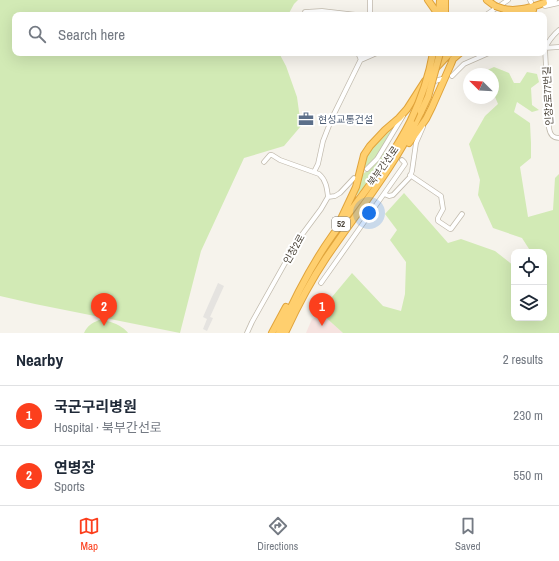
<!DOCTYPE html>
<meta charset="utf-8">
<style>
:root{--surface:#fff;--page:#f6f6f7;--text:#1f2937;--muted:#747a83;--line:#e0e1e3;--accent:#fc3f1d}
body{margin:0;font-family:"Archivo Narrow","Noto Sans KR",sans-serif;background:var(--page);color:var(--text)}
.controls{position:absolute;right:12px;bottom:12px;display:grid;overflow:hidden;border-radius:8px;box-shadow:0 4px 16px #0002}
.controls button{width:36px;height:36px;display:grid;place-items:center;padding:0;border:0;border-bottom:1px solid var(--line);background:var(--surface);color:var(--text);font:20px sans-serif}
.compass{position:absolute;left:463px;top:68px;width:36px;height:36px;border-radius:50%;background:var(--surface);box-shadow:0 4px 16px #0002;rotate:294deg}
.you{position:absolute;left:369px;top:213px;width:14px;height:14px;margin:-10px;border:3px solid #fff;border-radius:50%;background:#1a73e8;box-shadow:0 0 0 6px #1a73e833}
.badge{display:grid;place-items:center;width:26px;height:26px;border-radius:50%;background:var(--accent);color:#fff;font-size:13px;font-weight:700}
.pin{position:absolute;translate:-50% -33px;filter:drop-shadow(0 1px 2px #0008)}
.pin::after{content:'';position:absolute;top:21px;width:14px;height:12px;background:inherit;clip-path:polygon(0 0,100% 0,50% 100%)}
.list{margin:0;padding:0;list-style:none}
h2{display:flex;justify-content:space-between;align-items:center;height:52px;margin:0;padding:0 16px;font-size:17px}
h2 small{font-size:13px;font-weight:400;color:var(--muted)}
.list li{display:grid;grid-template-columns:26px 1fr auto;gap:12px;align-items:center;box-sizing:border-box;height:60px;padding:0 16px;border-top:1px solid var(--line)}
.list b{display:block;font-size:15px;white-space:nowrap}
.list p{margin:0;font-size:13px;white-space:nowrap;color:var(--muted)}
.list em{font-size:13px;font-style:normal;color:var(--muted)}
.icon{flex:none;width:22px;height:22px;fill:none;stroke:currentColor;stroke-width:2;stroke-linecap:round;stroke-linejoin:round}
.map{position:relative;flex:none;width:559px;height:333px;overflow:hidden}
.search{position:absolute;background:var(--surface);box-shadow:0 4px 16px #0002;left:12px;right:12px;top:12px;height:44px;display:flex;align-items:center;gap:10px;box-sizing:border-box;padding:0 14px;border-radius:8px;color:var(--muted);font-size:15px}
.sheet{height:172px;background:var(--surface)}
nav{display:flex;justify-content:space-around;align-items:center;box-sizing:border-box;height:56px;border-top:1px solid var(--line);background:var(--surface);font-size:11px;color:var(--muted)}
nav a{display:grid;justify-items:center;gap:2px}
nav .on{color:var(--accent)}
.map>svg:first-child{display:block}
.medical{fill:#f6e3e0}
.green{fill:#d2eab5}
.parking{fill:#e5e3e0}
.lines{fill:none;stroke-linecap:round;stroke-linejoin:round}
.minor-tunnel{stroke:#d4d0c8;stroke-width:4;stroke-dasharray:4 2;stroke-linecap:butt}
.minor-casing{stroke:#c2bbae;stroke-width:5.5}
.highway-casing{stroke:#e0a43c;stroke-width:8}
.minor{stroke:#fff;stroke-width:4}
.highway{stroke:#ffcf6e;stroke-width:6}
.highway-bridge-casing{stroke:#e0a43c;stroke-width:8;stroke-linecap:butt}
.highway-bridge{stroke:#ffcf6e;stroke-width:6}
.labels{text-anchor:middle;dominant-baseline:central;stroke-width:4;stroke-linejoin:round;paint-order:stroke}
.shield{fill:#fff;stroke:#817c74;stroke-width:1}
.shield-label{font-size:9px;font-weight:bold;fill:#4b4439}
.street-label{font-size:10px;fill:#4b4439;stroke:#fff}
.service-label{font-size:10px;fill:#4e5e75;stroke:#fff;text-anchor:start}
</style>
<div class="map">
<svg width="559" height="333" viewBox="0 0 559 333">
<rect width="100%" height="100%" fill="#f6f3ec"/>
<!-- medical -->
<path class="medical" d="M323,315L343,333H306L312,319Z"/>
<!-- green -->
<path class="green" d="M0,0H298L294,4L288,15H15V53H279L286,66L297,97L301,126L284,146L244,158L201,251L180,333L35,304L0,296Z
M494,67L509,73L514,83H520L527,72L537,74L539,82L531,88L532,105L539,110L532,112L517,102L514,112L530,123L531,143V158L520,167L528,217L553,210L555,178L559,174V333H343L323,315L332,297L352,273L383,306L401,311L405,294L406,262L390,240L397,230L385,214L404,193L448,243L461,239L495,251L514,266V318H544V252H531L522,238L493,228L478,195L480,180L469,144L485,116L498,104L493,92V74H484L483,72Z
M396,124C387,139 379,158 364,168L367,156L373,146L382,139Z
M384,150L388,153L364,187L357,195H356L362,174C373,169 378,160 384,150Z
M99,320C107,319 124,326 128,333H84C87,326 92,323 99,320Z"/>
<!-- parking -->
<path class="parking" d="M218,283L224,286L210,317L213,318L207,331L203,329L207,319L203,317Z"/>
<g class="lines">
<!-- minor-tunnel -->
<path class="minor-tunnel" d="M389,151L402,160"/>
<!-- minor casing -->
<g class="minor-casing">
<path id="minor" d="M370,0V15
M530,0L531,2
M544,3L555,0
M545,6L559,3
M305,12L322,11L357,15
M486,15L508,0
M537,15H538
M559,30C553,35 549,40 545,48L549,128C550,134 552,138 559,138
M544,48L559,47
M358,53L361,60L377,53
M452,76L464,64L489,53
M431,84L435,81L442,79
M264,162L270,155H272L280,160L319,174C326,180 327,188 328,197
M367,169L377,159L403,116
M314,172L318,164L323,141L332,118L364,53
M410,175L441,196L443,209L438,218V221L450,229H451L462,214
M384,194L389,196L393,195L410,177L412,171L416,143L423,127
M321,283L405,164L404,162L402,160
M247,333L252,322L298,240L321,209L328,197L335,196L340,193L354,178"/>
</g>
<!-- highway casing -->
<g class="highway-casing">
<path id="highway" d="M428,0L435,10L439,15
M487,0L495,6
M504,9C518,12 531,7 544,3
M439,15L440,0
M445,15V0
M519,15L533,10
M435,69L450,53
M409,143L426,119L432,107L451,64L453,59L460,53
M340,221L356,187L364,155L370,146L385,130L399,118L407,109L425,81
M272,333L286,307
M279,333C294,299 310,267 332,236C359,198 390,162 411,120
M285,333C297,307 310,282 326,258C359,210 396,164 421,112"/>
</g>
<!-- minor -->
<use href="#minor" class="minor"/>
<!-- highway -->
<use href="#highway" class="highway"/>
<!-- highway-bridge casing -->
<g class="highway-bridge-casing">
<path id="highway-bridge" d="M495,6L504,9
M421,112L428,97L440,53
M411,120C421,99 429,76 433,53"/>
</g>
<!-- highway-bridge -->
<use href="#highway-bridge" class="highway-bridge"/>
</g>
<!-- icons -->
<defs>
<g id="office-bare" transform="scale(1.2)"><path d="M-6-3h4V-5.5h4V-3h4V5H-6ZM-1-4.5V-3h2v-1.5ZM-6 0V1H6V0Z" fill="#5c6f8a" stroke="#fff" stroke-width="2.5" paint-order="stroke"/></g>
</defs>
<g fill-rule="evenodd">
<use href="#office-bare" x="306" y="119"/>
</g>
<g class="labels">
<!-- shield labels -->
<rect class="shield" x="332" y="217" width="18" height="14" rx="3"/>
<g class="shield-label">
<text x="341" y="224">52</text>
</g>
<!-- street labels -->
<g class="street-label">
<text transform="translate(548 96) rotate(-93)">인창2로77번길</text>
<text transform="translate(383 166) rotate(-55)">북부간선로</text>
<text transform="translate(294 249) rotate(-60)">인창2로</text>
</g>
<!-- service labels -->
<g class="service-label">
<text x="318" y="119">현성교통건설</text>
</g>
</g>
</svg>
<div class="controls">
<button><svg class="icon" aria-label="locate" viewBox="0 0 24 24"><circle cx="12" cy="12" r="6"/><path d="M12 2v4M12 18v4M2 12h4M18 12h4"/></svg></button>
<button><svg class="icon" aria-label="layers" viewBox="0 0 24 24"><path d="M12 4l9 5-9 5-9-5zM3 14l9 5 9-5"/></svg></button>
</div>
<svg class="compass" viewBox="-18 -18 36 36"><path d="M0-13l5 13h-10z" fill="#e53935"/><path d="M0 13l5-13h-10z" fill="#747a83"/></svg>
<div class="you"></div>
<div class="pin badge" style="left:322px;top:326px">1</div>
<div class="pin badge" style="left:104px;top:326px">2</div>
<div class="search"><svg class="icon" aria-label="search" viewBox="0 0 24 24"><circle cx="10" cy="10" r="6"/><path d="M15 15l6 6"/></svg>Search here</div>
</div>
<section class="sheet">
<h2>Nearby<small>2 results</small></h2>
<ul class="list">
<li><span class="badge">1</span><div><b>국군구리병원</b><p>Hospital · 북부간선로</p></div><em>230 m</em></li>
<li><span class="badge">2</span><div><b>연병장</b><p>Sports</p></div><em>550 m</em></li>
</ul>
</section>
<nav>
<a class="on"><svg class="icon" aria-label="map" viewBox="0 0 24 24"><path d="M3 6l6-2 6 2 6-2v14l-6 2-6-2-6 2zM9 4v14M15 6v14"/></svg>Map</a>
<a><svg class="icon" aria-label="directions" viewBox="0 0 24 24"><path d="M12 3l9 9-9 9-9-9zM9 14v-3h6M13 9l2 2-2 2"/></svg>Directions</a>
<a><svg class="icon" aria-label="saved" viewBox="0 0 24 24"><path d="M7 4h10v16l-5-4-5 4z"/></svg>Saved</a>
</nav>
